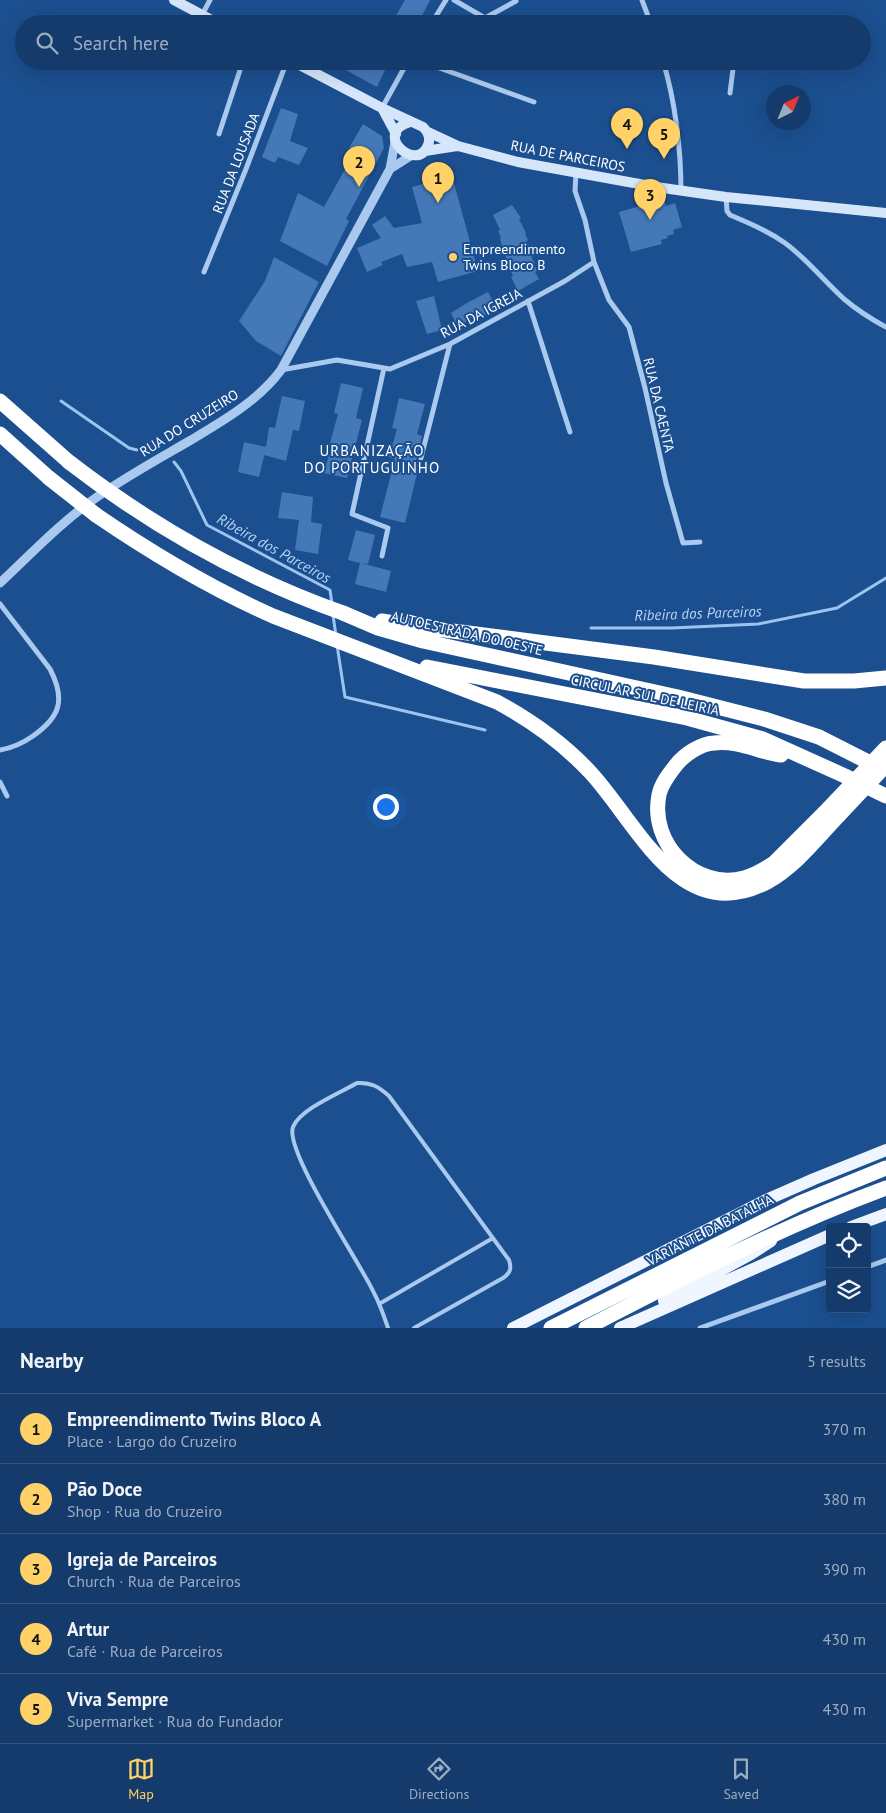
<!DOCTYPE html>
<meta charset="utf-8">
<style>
:root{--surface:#143b6b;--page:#214673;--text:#f1f3f6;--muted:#9dadc1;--line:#33557e;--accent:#ffd166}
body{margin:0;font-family:"PT Sans",sans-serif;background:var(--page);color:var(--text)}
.controls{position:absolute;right:15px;bottom:15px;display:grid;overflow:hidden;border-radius:5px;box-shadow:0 5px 20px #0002}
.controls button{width:45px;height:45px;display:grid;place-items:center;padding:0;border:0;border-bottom:1px solid var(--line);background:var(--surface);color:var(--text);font:25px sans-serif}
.compass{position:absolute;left:766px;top:85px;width:45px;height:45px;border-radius:50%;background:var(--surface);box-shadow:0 5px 20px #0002;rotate:43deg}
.you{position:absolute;left:385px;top:806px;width:18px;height:18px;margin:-12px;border:4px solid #fff;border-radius:50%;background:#1a73e8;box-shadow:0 0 0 8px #1a73e833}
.badge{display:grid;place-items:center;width:32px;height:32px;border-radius:50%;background:var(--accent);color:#111;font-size:16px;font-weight:700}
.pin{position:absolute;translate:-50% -41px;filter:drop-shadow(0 1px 2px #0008)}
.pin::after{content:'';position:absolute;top:26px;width:18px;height:15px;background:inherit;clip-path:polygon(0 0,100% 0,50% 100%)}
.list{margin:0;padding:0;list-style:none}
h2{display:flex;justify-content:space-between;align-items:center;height:65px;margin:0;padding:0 20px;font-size:21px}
h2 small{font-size:16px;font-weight:400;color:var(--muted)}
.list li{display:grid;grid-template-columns:32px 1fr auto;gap:15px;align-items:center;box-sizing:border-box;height:70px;padding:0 20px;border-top:1px solid var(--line)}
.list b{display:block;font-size:19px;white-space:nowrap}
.list p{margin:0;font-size:16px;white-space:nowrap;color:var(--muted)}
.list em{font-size:16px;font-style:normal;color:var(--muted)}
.icon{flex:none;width:28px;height:28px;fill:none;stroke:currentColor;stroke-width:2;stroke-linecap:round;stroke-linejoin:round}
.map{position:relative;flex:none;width:886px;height:1328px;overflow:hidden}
.search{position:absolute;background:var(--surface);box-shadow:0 5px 20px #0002;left:15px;right:15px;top:15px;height:55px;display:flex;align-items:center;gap:12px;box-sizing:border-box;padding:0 18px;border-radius:28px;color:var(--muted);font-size:19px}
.sheet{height:415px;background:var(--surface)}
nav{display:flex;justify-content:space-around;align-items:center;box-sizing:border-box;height:70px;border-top:1px solid var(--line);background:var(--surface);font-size:14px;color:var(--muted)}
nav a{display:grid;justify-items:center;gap:2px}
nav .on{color:var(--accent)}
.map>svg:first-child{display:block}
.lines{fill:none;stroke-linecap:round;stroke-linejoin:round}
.stream{stroke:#9cc4f0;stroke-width:3}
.building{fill:#4478b7}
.service{stroke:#a9c9ee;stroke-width:4}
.minor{stroke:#a9c9ee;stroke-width:5}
.tertiary{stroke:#a9c9ee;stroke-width:9}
.secondary{stroke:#d6e6fa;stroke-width:10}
.primary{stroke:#f0f6ff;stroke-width:12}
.motorway{stroke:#fff;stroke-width:15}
.motorway-bridge{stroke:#fff;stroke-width:15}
.poi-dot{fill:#ffd166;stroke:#1b4f8f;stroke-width:2}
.labels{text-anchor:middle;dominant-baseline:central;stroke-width:4;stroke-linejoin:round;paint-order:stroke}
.street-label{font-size:14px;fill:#fff;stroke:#1b4f8f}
.poi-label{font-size:14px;fill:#fff;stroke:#1b4f8f;text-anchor:start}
.neighbourhood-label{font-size:15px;letter-spacing:1px;fill:#fff;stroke:#1b4f8f}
.water-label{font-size:15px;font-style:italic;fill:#b5d3f5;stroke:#1b4f8f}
</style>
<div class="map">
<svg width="886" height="1328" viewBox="0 0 886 1328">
<rect width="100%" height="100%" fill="#1b4f8f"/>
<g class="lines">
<!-- stream -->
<path class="stream" d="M61,401L129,448L137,450
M174,462L181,471L207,525L330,590L332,604
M333,615L336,636
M591,628H672L758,624L837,608L886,578
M337,645L345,697L485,730"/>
</g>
<!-- building -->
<path class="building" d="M405,0H430L418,24H391Z
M329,61H368L385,70L377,87Z
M281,108L298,114L290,141L308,148L299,165L278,157L275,163L262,157Z
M363,124L382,136L384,148L346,219L349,221L327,266L280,241L298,193L324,207L355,151L349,148Z
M452,176L478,271L438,282L432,262L407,267L402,254L381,262L383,265L367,272L357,248L381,238L372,225L385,216L394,228L422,223L412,187Z
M665,202L666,206L675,203L682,227L673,230L674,234L667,236L668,238L661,240L662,244L631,252L619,212L640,206L641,208Z
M512,205L521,218L519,219L526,233L525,234L528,240L526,241L531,248L529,250L533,256L531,257L535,263L534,264L537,271L535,272L539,279L518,291L511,277L513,276L505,254L507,253L502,246L500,239L501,237L498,231L500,230L493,215Z
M274,257L319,282L281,356L256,341L239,321L265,281Z
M488,292L496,308L483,316L481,312L458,327L451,313L467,303Z
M434,296L442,330L427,334L416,301Z
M341,383L363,388L356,418L362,420L347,478L324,473L332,444L330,443L338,414L334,413Z
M282,396L305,401L299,431L293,430L286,461L264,455L266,448L259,477L238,472L244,442L266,447L269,427L275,428Z
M399,398L425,404L417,434L422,436L415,465L419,466L405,523L380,517L395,459L389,457L397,429L392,428Z
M282,492L313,497L311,522L322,524L318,554L295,550L299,520L278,518Z
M356,530L375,535L368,564L361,563L391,571L386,592L355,584L360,563L348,560Z"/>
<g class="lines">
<!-- service -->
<path class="service" d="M379,1304L493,1238
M388,1328C384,1316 380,1304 374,1293C361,1264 284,1151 293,1127C300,1109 340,1093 357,1083C371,1082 379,1087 389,1096L509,1260C512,1269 510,1273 503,1278L414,1328"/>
<!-- minor -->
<path class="minor" d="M454,0L485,18L516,1
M642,0L651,24
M202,15L210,0
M431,24L446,0
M420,61L534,102
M663,61C675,100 681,149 681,191
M809,61L815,62
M730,93L734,61
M382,108L408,61
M219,134L243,61
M726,197L727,211L730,215C749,223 768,231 785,243C807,259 824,281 844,299C857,310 871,319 886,327
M594,262L609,300L629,327L645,388L666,483L683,543L700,542
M204,272L246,169L287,61
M528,301L570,432
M281,370L337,360L390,369L450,344L565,281L594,262L585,220L575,191L576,173
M421,458L450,344
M382,556L388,528L352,514L384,368
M0,604L50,669C66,700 60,717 33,736C23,743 12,748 0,750
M0,782L7,796
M867,1267L886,1260
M700,1328L830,1281"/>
<!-- tertiary -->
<path class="tertiary" d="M390,169L412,155
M0,583C31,554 61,522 97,497C127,476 160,458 191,440C223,421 259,400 281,370L390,169L395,142"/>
<!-- secondary -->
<path class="secondary" d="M174,0L219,24
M292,61L382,108L423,127C428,132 431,138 428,145C418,174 371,134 410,122
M382,108L396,134
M428,132L458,146L518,162L656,187L726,197L886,213
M425,151L457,146"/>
<!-- primary -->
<path class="primary" d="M851,1227L886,1214
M664,1301L751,1254L771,1241
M513,1328L764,1201L814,1179L886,1150
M620,1328L830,1235"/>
<!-- motorway -->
<path class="motorway" d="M0,401L69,462
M0,434L49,478
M96,515C153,554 210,588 273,616L497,702C532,721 563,743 590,772C637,822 680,928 767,882C795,867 817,838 839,815
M343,613L378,628L423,641L678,697L764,719L819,737L882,769
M382,621L406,625L654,657L804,681H854L886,678
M427,667L687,718L763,739L845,776L886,796
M781,755C759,752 738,740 714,743C700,744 685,754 676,765C669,774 661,784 659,795C649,843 695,891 744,878C755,875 765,869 774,863L829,808
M551,1328L800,1203L886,1168
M586,1328C684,1277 783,1226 886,1188"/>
<!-- motorway-bridge -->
<path class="motorway-bridge" d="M69,462C152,526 244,578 343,613
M49,478L96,515
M829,808L886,748
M839,815L886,765"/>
</g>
<!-- markers -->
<circle class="poi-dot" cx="453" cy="257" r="5"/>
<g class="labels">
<!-- street labels -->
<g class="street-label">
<text transform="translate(568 156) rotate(11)">RUA DE PARCEIROS</text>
<text transform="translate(236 163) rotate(-69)">RUA DA LOUSADA</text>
<text transform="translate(481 313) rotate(-28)">RUA DA IGREJA</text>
<text transform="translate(659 405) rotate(77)">RUA DA CAENTA</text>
<text transform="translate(189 423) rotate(-32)">RUA DO CRUZEIRO</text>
<text transform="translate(467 633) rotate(13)">AUTOESTRADA DO OESTE</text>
<text transform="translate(645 695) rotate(12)">CIRCULAR SUL DE LEIRIA</text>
<text transform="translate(710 1230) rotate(-27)">VARIANTE DA BATALHA</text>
</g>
<!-- poi labels -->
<g class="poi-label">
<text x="463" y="249">Empreendimento<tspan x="463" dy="16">Twins Bloco B</tspan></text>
</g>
<!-- neighbourhood labels -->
<g class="neighbourhood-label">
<text x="372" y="450">URBANIZAÇÃO<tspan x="372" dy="17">DO PORTUGUINHO</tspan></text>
</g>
<!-- water labels -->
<g class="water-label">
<text transform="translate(274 548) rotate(29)">Ribeira dos Parceiros</text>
<text transform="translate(698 613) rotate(-2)">Ribeira dos Parceiros</text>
</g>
</g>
</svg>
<div class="controls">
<button><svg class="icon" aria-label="locate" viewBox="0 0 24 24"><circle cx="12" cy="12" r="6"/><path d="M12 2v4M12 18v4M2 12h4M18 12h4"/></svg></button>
<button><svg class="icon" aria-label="layers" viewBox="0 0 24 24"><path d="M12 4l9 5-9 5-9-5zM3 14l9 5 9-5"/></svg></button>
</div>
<svg class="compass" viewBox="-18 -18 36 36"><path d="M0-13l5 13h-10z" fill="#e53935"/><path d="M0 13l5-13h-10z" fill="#9dadc1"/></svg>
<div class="you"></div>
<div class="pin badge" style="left:438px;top:203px">1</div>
<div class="pin badge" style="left:359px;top:187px">2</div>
<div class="pin badge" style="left:650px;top:220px">3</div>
<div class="pin badge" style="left:627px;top:149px">4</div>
<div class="pin badge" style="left:664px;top:159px">5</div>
<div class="search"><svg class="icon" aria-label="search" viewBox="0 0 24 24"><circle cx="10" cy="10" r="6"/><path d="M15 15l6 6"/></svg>Search here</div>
</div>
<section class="sheet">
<h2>Nearby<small>5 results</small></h2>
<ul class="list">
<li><span class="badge">1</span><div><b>Empreendimento Twins Bloco A</b><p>Place · Largo do Cruzeiro</p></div><em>370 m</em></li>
<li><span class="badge">2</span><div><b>Pão Doce</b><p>Shop · Rua do Cruzeiro</p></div><em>380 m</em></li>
<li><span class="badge">3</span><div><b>Igreja de Parceiros</b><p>Church · Rua de Parceiros</p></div><em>390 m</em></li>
<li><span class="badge">4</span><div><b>Artur</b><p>Café · Rua de Parceiros</p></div><em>430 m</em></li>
<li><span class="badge">5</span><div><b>Viva Sempre</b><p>Supermarket · Rua do Fundador</p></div><em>430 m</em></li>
</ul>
</section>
<nav>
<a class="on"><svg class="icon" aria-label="map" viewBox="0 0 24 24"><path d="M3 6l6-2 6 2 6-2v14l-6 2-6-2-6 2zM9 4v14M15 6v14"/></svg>Map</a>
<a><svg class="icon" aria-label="directions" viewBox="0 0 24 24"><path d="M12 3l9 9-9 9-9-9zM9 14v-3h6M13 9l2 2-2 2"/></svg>Directions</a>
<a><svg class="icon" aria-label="saved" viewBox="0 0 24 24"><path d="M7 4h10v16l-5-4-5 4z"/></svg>Saved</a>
</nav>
